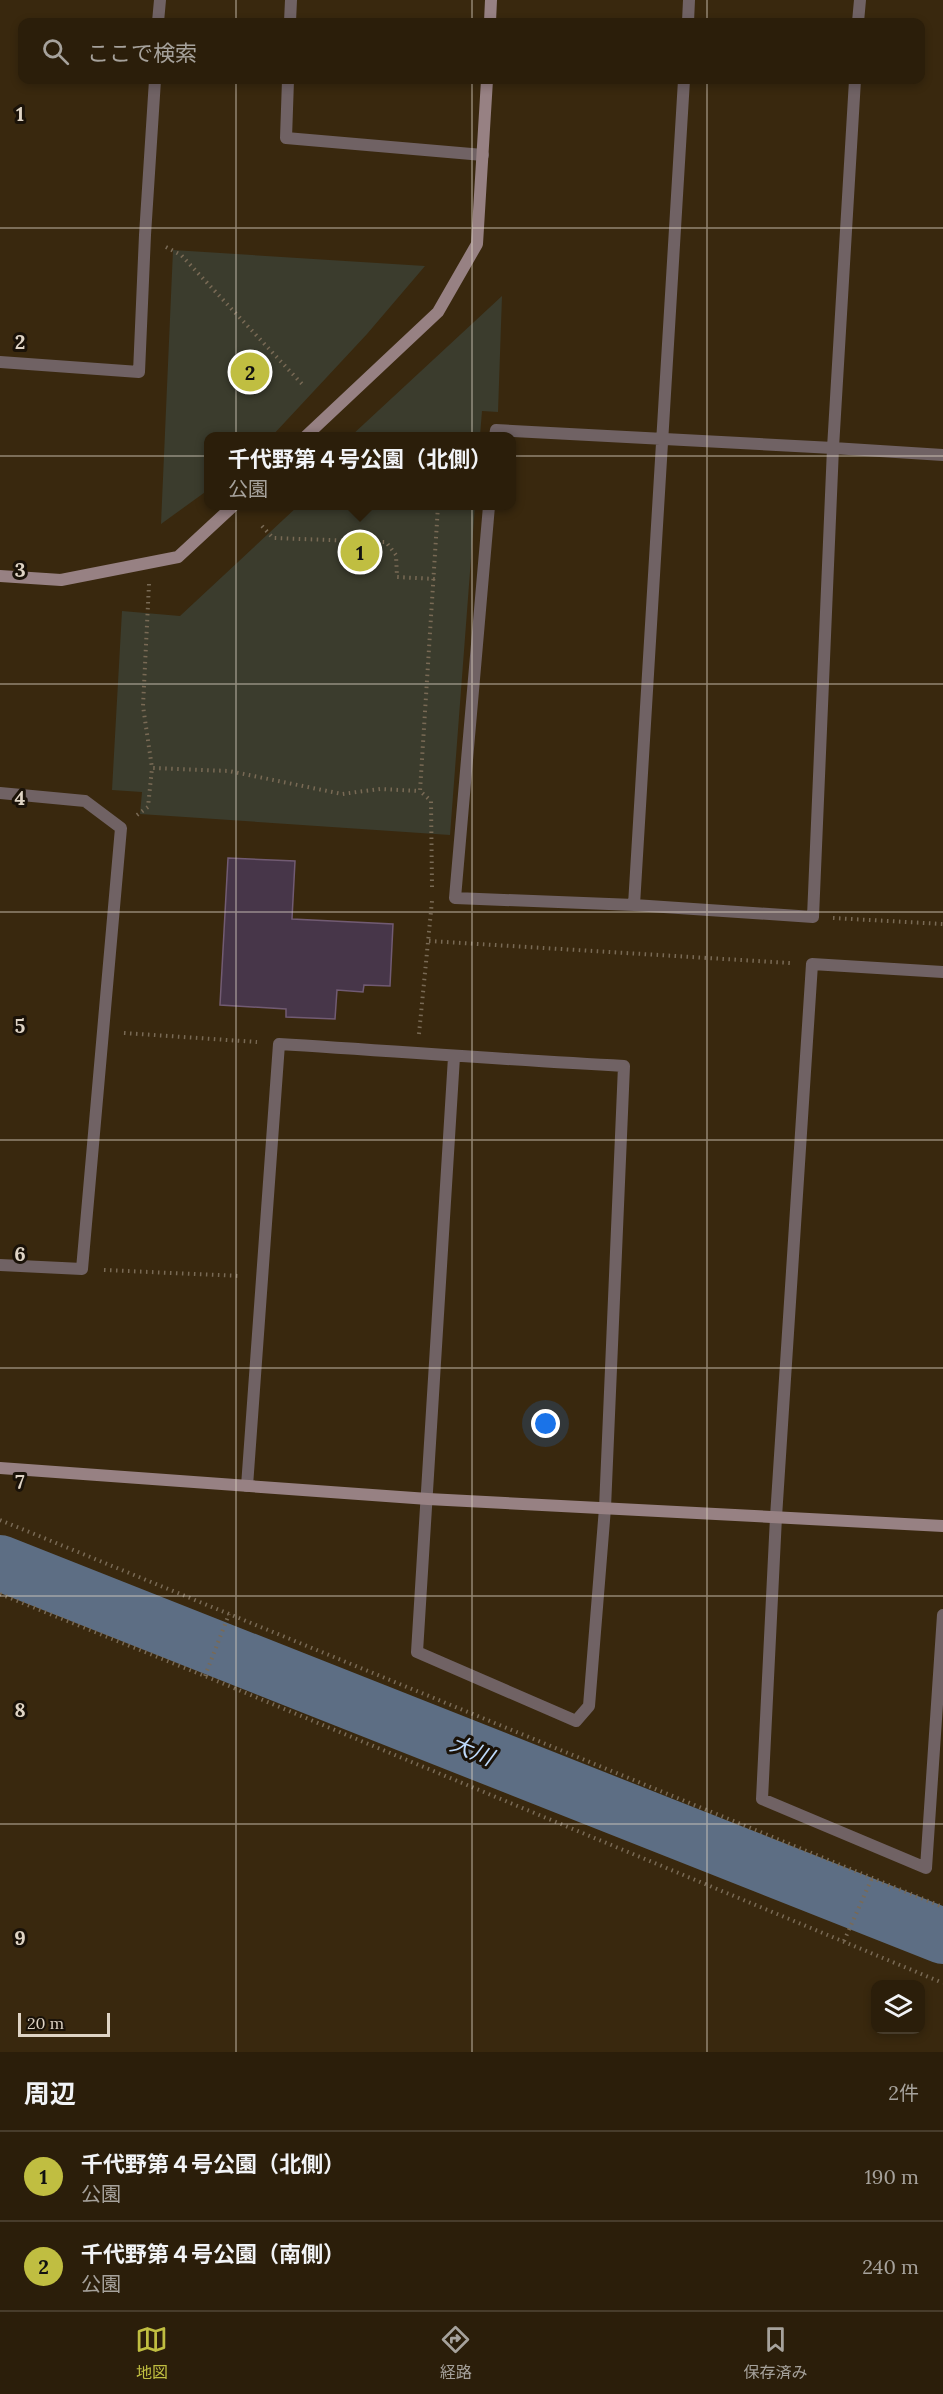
<!DOCTYPE html>
<html lang="ja">
<meta charset="utf-8">
<style>
:root{--surface:#2b1e0a;--page:#372b18;--text:#f1f3f6;--muted:#a6a29c;--line:#473c2b;--accent:#c0be41}
body{margin:0;font-family:Lora,"Noto Sans JP",serif;background:var(--page);color:var(--text)}
.controls{position:absolute;right:18px;bottom:18px;display:grid;overflow:hidden;border-radius:12px;box-shadow:0 3px 9px #0003}
.controls button{width:54px;height:54px;display:grid;place-items:center;padding:0;border:0;border-bottom:2px solid var(--line);background:var(--surface);color:var(--text);font:30px sans-serif}
.scale{position:absolute;left:18px;bottom:15px;width:92px;box-sizing:border-box;padding-left:6px;border:3px solid #dfd4c5;border-top:0;font-size:16px;line-height:21px;white-space:nowrap;color:#dfd4c5;-webkit-text-stroke:4px #1a1208;paint-order:stroke}
.you{position:absolute;left:546px;top:1424px;width:21px;height:21px;margin:-15px;border:4px solid #fff;border-radius:50%;background:#1a73e8;box-shadow:0 0 0 9px #1a73e833}
.badge{display:grid;place-items:center;width:39px;height:39px;border-radius:50%;background:var(--accent);color:#111;font-size:20px;font-weight:700}
.pin{position:absolute;translate:-50% -50%;border:3px solid #fff;box-shadow:0 2px 6px #0006}
.popup{position:absolute;left:204px;top:432px;width:312px;height:78px;box-sizing:border-box;display:grid;place-content:center;border-radius:12px;background:var(--surface);filter:drop-shadow(0 2px 4px #0005);font-size:20px;white-space:nowrap;color:var(--muted)}
.popup b{font-size:22px;color:var(--text)}
.popup::after{content:'';position:absolute;left:50%;top:100%;margin-left:-12px;border:12px solid transparent;border-top-color:var(--surface)}
.list{margin:0;padding:0;list-style:none}
h2{display:flex;justify-content:space-between;align-items:center;height:78px;margin:0;padding:0 24px;font-size:26px}
h2 small{font-size:20px;font-weight:400;color:var(--muted)}
.list li{display:grid;grid-template-columns:39px 1fr auto;gap:18px;align-items:center;box-sizing:border-box;height:90px;padding:0 24px;border-top:2px solid var(--line)}
.list b{display:block;font-size:22px;white-space:nowrap}
.list p{margin:0;font-size:20px;white-space:nowrap;color:var(--muted)}
.list em{font-size:20px;font-style:normal;color:var(--muted)}
.icon{flex:none;width:33px;height:33px;fill:none;stroke:currentColor;stroke-width:2;stroke-linecap:round;stroke-linejoin:round}
.map{position:relative;flex:none;width:943px;height:2052px;overflow:hidden}
.search{position:absolute;background:var(--surface);box-shadow:0 3px 9px #0003;left:18px;right:18px;top:18px;height:66px;display:flex;align-items:center;gap:15px;box-sizing:border-box;padding:0 21px;border-radius:12px;color:var(--muted);font-size:22px}
.sheet{height:258px;background:var(--surface)}
nav{display:flex;justify-content:space-around;align-items:center;box-sizing:border-box;height:84px;border-top:2px solid var(--line);background:var(--surface);font-size:16px;color:var(--muted)}
nav a{display:grid;justify-items:center;gap:3px}
nav .on{color:var(--accent)}
.map>svg:first-child{display:block}
.green{fill:#3b3c2d}
.lines{fill:none;stroke-linecap:round;stroke-linejoin:round}
.river{stroke:#5d6e84;stroke-width:56}
.building{fill:#473649;stroke:#715b73;stroke-width:1.5}
.path{stroke:#796a55;stroke-width:4;stroke-dasharray:1.5 4.5;stroke-linecap:butt}
.street{stroke:#706264;stroke-width:12}
.secondary{stroke:#978183;stroke-width:12}
.grid{fill:none;stroke:#dfd4c5;stroke-width:1.5;stroke-opacity:0.55}
.labels{text-anchor:middle;dominant-baseline:central;stroke-width:6;stroke-linejoin:round;paint-order:stroke}
.water-label{font-size:22px;font-style:italic;fill:#bedafc;stroke:#1a1208}
.grid-label{font-size:20px;text-anchor:middle;font-weight:bold;fill:#dfd4c5;stroke:#1a1208;stroke-width:6;stroke-linejoin:round;paint-order:stroke}
</style>
<div class="map">
<svg width="943" height="2052" viewBox="0 0 943 2052">
<rect width="100%" height="100%" fill="#39280e"/>
<!-- green -->
<path class="green" d="M173,250L425,266L367,334L272,436H208V490L161,524Z
M502,296L498,412L482,411L480,436H351Z
M298,506H475L450,835L140,814L142,792L112,790L122,611L180,616Z"/>
<g class="lines">
<!-- river -->
<path class="river" d="M0,1563L943,1936"/>
</g>
<!-- building -->
<path class="building" d="M228,858L295,861L292,919L393,924L390,986L364,985L363,992L337,990L335,1019L286,1017V1009L220,1005Z"/>
<g class="lines">
<!-- path -->
<path class="path" d="M166,247L181,255L302,384
M262,526L273,538L386,542L396,555L397,577L435,579
M149,584L143,706L152,768L229,771L342,794L380,789L420,791
M137,815L148,807L152,768
M432,887L431,801L420,791L438,506
M833,918L943,924
M429,941L790,963
M124,1033L257,1042
M419,1034L432,901
M104,1270L240,1276
M0,1520L943,1907
M0,1594L205,1676L943,1983
M205,1676L229,1614
M844,1941L872,1878"/>
<!-- street -->
<path class="street" d="M158,22L160,0
M290,22L291,0
M688,22L689,0
M858,22L860,0
M288,80L286,138L483,155
M855,80L833,448L943,455
M0,362L139,372L145,235L155,80
M489,506L455,898L634,905L813,917L833,448L496,430L495,436
M0,793L85,801L121,828L82,1269L0,1265
M634,905L684,80
M943,972L812,964L776,1517L762,1799L926,1868L943,1615
M247,1486L279,1044C394,1051 509,1060 624,1066L605,1508L589,1706L576,1721L417,1652L454,1057"/>
<!-- secondary -->
<path class="secondary" d="M490,22L491,0
M306,436L438,312L477,244L487,80
M0,576L61,580L178,557L233,506
M0,1468L428,1499L943,1526"/>
</g>
<!-- grid -->
<path class="grid" d="M236,0V22M472,0V22M707,0V22M236,80V2052M472,80V2052M707,80V2052M0,228H943M0,456H943M0,684H943M0,912H943M0,1140H943M0,1368H943M0,1596H943M0,1824H943"/>
<g class="labels">
<!-- water labels -->
<g class="water-label">
<text transform="translate(472 1750) rotate(22)">大川</text>
</g>
</g>
<g class="grid-label">
<text x="20" y="121">1</text>
<text x="20" y="349">2</text>
<text x="20" y="577">3</text>
<text x="20" y="805">4</text>
<text x="20" y="1033">5</text>
<text x="20" y="1261">6</text>
<text x="20" y="1489">7</text>
<text x="20" y="1717">8</text>
<text x="20" y="1945">9</text>
</g>
</svg>
<div class="controls">
<button><svg class="icon" aria-label="layers" viewBox="0 0 24 24"><path d="M12 4l9 5-9 5-9-5zM3 14l9 5 9-5"/></svg></button>
</div>
<div class="scale">20 m</div>
<div class="you"></div>
<div class="pin badge" style="left:360px;top:552px">1</div>
<div class="popup"><b>千代野第４号公園（北側）</b>公園</div>
<div class="pin badge" style="left:250px;top:372px">2</div>
<div class="search"><svg class="icon" aria-label="search" viewBox="0 0 24 24"><circle cx="10" cy="10" r="6"/><path d="M15 15l6 6"/></svg>ここで検索</div>
</div>
<section class="sheet">
<h2>周辺<small>2件</small></h2>
<ul class="list">
<li><span class="badge">1</span><div><b>千代野第４号公園（北側）</b><p>公園</p></div><em>190 m</em></li>
<li><span class="badge">2</span><div><b>千代野第４号公園（南側）</b><p>公園</p></div><em>240 m</em></li>
</ul>
</section>
<nav>
<a class="on"><svg class="icon" aria-label="map" viewBox="0 0 24 24"><path d="M3 6l6-2 6 2 6-2v14l-6 2-6-2-6 2zM9 4v14M15 6v14"/></svg>地図</a>
<a><svg class="icon" aria-label="directions" viewBox="0 0 24 24"><path d="M12 3l9 9-9 9-9-9zM9 14v-3h6M13 9l2 2-2 2"/></svg>経路</a>
<a><svg class="icon" aria-label="saved" viewBox="0 0 24 24"><path d="M7 4h10v16l-5-4-5 4z"/></svg>保存済み</a>
</nav>
